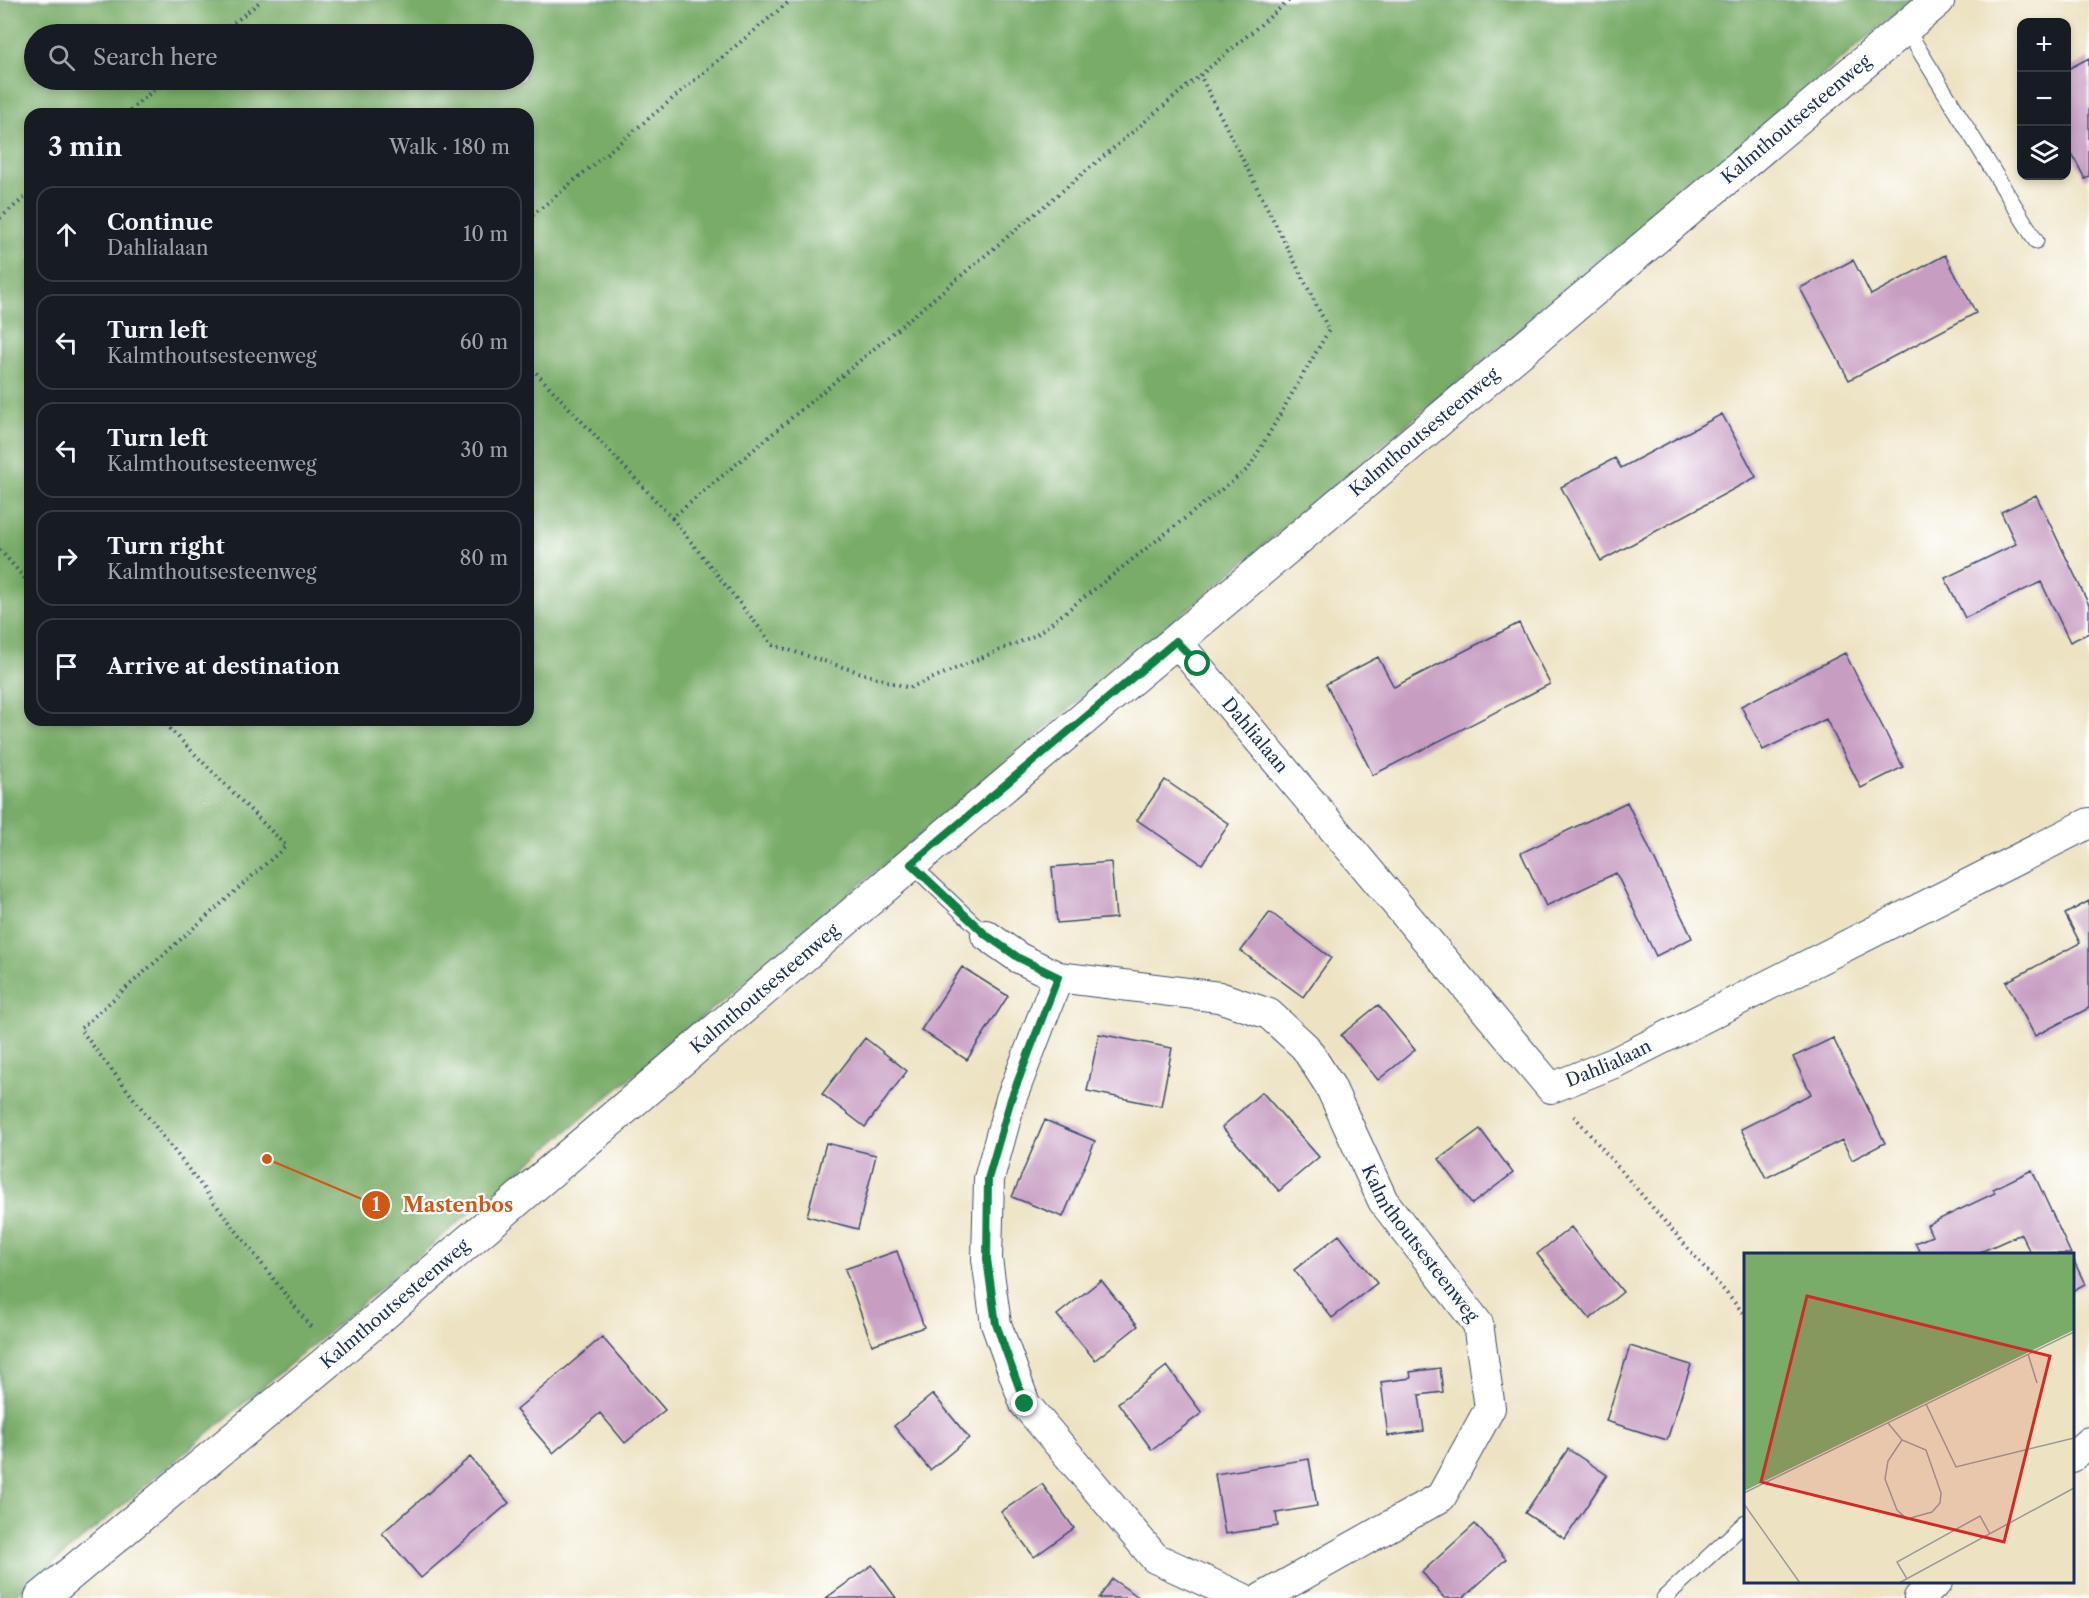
<!DOCTYPE html>
<meta charset="utf-8">
<style>
:root{--surface:#171b24;--page:#20242c;--text:#f1f3f6;--muted:#9ea1a6;--line:#363941}
body{margin:0;font-family:"Libre Caslon Text",serif;background:var(--page);color:var(--text)}
.controls{position:absolute;right:18px;top:18px;display:grid;overflow:hidden;border-radius:12px;box-shadow:0 3px 9px #0003}
.controls button{width:54px;height:54px;display:grid;place-items:center;padding:0;border:0;border-bottom:2px solid var(--line);background:var(--surface);color:var(--text);font:30px sans-serif}
.stop{position:absolute;width:18px;height:18px;margin:-14px;border:4px solid #0b8043;border-radius:50%;background:#fff}
.stop.end{background:#0b8043;border-color:#fff;box-shadow:0 2px 6px #0008}
.list{margin:0;padding:0;list-style:none}
h2{display:flex;justify-content:space-between;align-items:center;height:78px;margin:0;padding:0 24px;font-size:26px}
h2 small{font-size:20px;font-weight:400;color:var(--muted)}
.list li{display:grid;grid-template-columns:39px 1fr auto;gap:18px;align-items:center;box-sizing:border-box;height:96px;margin:0 12px 12px;padding:0 12px;border:2px solid var(--line);border-radius:18px}
.list b{display:block;font-size:22px;white-space:nowrap}
.list p{margin:0;font-size:20px;white-space:nowrap;color:var(--muted)}
.list em{font-size:20px;font-style:normal;color:var(--muted)}
.icon{flex:none;width:33px;height:33px;fill:none;stroke:currentColor;stroke-width:2;stroke-linecap:round;stroke-linejoin:round}
.map{position:relative;flex:none;width:2089px;height:1598px;overflow:hidden}
.search{position:absolute;background:var(--surface);box-shadow:0 3px 9px #0003;left:24px;top:24px;width:510px;height:66px;display:flex;align-items:center;gap:15px;box-sizing:border-box;padding:0 21px;border-radius:33px;color:var(--muted);font-size:22px}
.panel{position:absolute;background:var(--surface);box-shadow:0 3px 9px #0003;left:24px;top:108px;width:510px;height:618px;border-radius:18px}
.map>svg:first-child{display:block}
.forest{fill:#78ac68;stroke:#4a6e63;stroke-width:1.5;fill-rule:evenodd}
.building{fill:#c79ec2}
.lines{fill:none;stroke-linecap:round;stroke-linejoin:round}
.service-casing{stroke:#3a4a6d;stroke-width:17}
.minor-casing{stroke:#3a4a6d;stroke-width:32}
.secondary-casing{stroke:#3a4a6d;stroke-width:35}
.path{stroke:#3a4a6d;stroke-width:4;stroke-dasharray:1.5 4.5;stroke-linecap:butt}
.service{stroke:#fff;stroke-width:15}
.minor{stroke:#fff;stroke-width:30}
.secondary{stroke:#fff;stroke-width:33}
.route{stroke:#0b8043;stroke-width:8}
.labels{text-anchor:middle;dominant-baseline:central;stroke-width:4.5;stroke-linejoin:round;paint-order:stroke}
.street-label{font-size:18px;fill:#1b2f5e;stroke:#fff}
.inset-road{fill:none;stroke:#999b9b;stroke-width:1.5}
.view{fill:#d62828;fill-opacity:0.15;stroke:#d62828;stroke-width:3}
.inset-edge{fill:none;stroke:#1b2f5e;stroke-width:3}
.leader{fill:none;stroke:#d45514;stroke-width:2}
.callout-dot{fill:#d45514;stroke:#fff;stroke-width:2}
.mark-label{font-size:18px;text-anchor:middle;font-weight:bold;fill:#fff}
.callout-label{font-size:20px;text-anchor:middle;font-weight:bold;fill:#d45514;stroke:#fff;stroke-width:4.5;stroke-linejoin:round;paint-order:stroke}
</style>
<div class="map">
<svg width="2089" height="1598" viewBox="0 0 2089 1598">
<rect width="100%" height="100%" fill="#fff"/>
<filter id="ink" filterUnits="userSpaceOnUse"><feTurbulence type="fractalNoise" baseFrequency=".0167" numOctaves="2"/><feDisplacementMap in="SourceGraphic" scale="12" xChannelSelector="R" yChannelSelector="G"/><feConvolveMatrix kernelMatrix="1 2 1 2 8 2 1 2 1" color-interpolation-filters="sRGB"/></filter>
<filter id="wash" filterUnits="userSpaceOnUse"><feTurbulence type="fractalNoise" baseFrequency=".008" numOctaves="4" result="noise"/><feDisplacementMap in="SourceGraphic" scale="24" xChannelSelector="R" yChannelSelector="G"/><feGaussianBlur stdDeviation="1.35" result="paint"/><feColorMatrix in="noise" values="0 0 0 0 0 0 0 0 0 0 0 0 0 0 0 0 0 1.4 0 .05"/><feComposite in="paint" operator="in"/></filter>
<g filter="url(#wash)">
<rect width="100%" height="100%" fill="#ede3c3"/>
<!-- forest -->
<path class="forest" d="M0,0H1912L12,1598H0ZM34,34H524V80H34ZM30,114H528V720H30Z"/>
<g id="blocks">
<!-- building -->
<path class="building" d="M2089,58V176L2085,179L2066,142V70Z
M1945,255L1976,313L1849,380L1800,288L1853,260L1871,295Z
M1722,414L1756,477L1601,561L1561,487L1615,458L1621,468Z
M2036,495L2089,605V633L2070,642L2041,582L1965,618L1945,578L2016,544L2001,512Z
M1519,623L1550,684L1373,775L1326,684L1378,657L1394,687Z
M1845,653L1903,767L1861,788L1826,719L1763,750L1741,706Z
M1165,780L1229,824L1202,864L1137,820Z
M1627,802L1692,938L1656,956L1616,873L1546,906L1521,853Z
M1111,862L1116,918L1057,923L1052,867Z
M2089,901V1008L2035,1036L2006,982L2080,943L2065,914Z
M1270,912L1331,958L1303,997L1241,951Z
M962,967L1008,996L967,1060L921,1030Z
M1378,1005L1415,1050L1378,1080L1341,1035Z
M1099,1034L1172,1048L1161,1106L1087,1091Z
M865,1038L907,1071L865,1127L822,1094Z
M1833,1038L1885,1143L1852,1160L1842,1140L1766,1178L1741,1129L1811,1094L1793,1057Z
M1262,1092L1319,1157L1279,1191L1222,1127Z
M1045,1120L1095,1141L1063,1217L1012,1197Z
M1480,1129L1513,1173L1472,1204L1439,1159Z
M826,1143L876,1155L858,1229L807,1216Z
M2032,1170L2071,1254H2031L2021,1234L1976,1254H1921L1915,1243L1932,1236L1927,1225L1995,1193L1993,1189Z
M1571,1227L1623,1292L1590,1319L1537,1254Z
M1339,1235L1377,1283L1332,1318L1294,1270Z
M897,1251L924,1327L872,1345L845,1269Z
M2072,1257L2085,1284L2072,1291Z
M1101,1280L1138,1326L1095,1360L1057,1315Z
M602,1337L665,1410L625,1443L600,1413L553,1453L516,1410Z
M1630,1346L1691,1365L1667,1440L1606,1421Z
M1167,1366L1202,1413L1152,1450L1118,1403Z
M1440,1368L1443,1392L1419,1395L1424,1431L1388,1436L1381,1382L1411,1378L1410,1372Z
M933,1394L969,1438L930,1470L894,1426Z
M1568,1449L1607,1475L1565,1539L1525,1513Z
M470,1457L509,1503L421,1578L382,1533Z
M1309,1459L1317,1506L1276,1513L1278,1526L1225,1534L1215,1474Z
M1042,1484L1074,1528L1034,1557L1001,1512Z
M1475,1524L1506,1559L1463,1598H1444L1422,1572Z
M872,1565L896,1598H826Z
M1112,1579L1140,1598H1099Z"/>
</g>
</g>
<g filter="url(#ink)">
<use href="#blocks" fill-opacity="0" stroke="#3a4a6d" stroke-width="1.5"/>
<g class="lines">
<!-- service casing -->
<g class="service-casing">
<path id="service" d="M1905,27L2036,241
M911,864L986,935
M1664,1598L1746,1522"/>
</g>
<!-- minor casing -->
<g class="minor-casing">
<g id="minor">
<path id="s1" d="M1176,641L1551,1088L1614,1063L2089,823"/>
<path id="s2" d="M986,935L1019,958L1058,977L1219,997L1269,1014L1305,1047L1330,1086L1383,1201L1478,1324L1490,1408L1441,1497L1262,1598"/>
<path d="M1058,977L1011,1099L989,1179L987,1259L996,1324L1025,1404L1155,1558L1242,1598"/>
<path d="M2072,1457L2089,1442"/>
<path d="M1919,1598L1937,1582"/>
</g>
</g>
<!-- secondary casing -->
<g class="secondary-casing">
<g id="secondary">
<path id="s3" d="M41,1598L334,1356L911,864L1938,0"/>
</g>
</g>
<!-- path -->
<path class="path" d="M220,34L262,0
M125,114L166,80
M0,218L30,193
M528,219L791,0
M528,364L672,518L1290,0
M672,518L773,645L909,688L1036,635L1249,468L1329,330L1200,75
M0,550L30,584
M161,720L286,846L80,1029L313,1330
M1574,1116L1746,1316"/>
<!-- service -->
<use href="#service" class="service"/>
<!-- minor -->
<use href="#minor" class="minor"/>
<!-- secondary -->
<use href="#secondary" class="secondary"/>
</g>
</g>
<g class="lines" filter="url(#ink)">
<!-- route -->
<path class="route" d="M1025,1404L996,1324L987,1259L988,1179L1011,1099L1058,977L1019,958L986,935L911,864L1176,641L1198,664"/>
</g>
<g class="labels">
<!-- street labels -->
<g class="street-label">
<text stroke="none"><textPath href="#s3" startOffset="2295">Kalmthoutsesteenweg</textPath></text>
<text stroke="none"><textPath href="#s3" startOffset="1809">Kalmthoutsesteenweg</textPath></text>
<text stroke="none"><textPath href="#s1" startOffset="123">Dahlialaan</textPath></text>
<text stroke="none"><textPath href="#s3" startOffset="946">Kalmthoutsesteenweg</textPath></text>
<text stroke="none"><textPath href="#s1" startOffset="646">Dahlialaan</textPath></text>
<text stroke="none"><textPath href="#s2" startOffset="576">Kalmthoutsesteenweg</textPath></text>
<text stroke="none"><textPath href="#s3" startOffset="460">Kalmthoutsesteenweg</textPath></text>
</g>
</g>
<!-- overview -->
<g transform="translate(1744 1253)">
<rect width="330" height="330" fill="#ede3c3"/>
<path d="M0,0H330V77L0,238Z" fill="#78ac68"/>
<path class="inset-road" d="M284,101L293,130M182,151L212,214L330,185M144,170L158,187L182,197L197,240L196,250L188,259L163,266L153,257L141,226L144,208L158,187M0,240L330,79M0,251L56,330M163,326L153,309L236,263L246,281M155,330L330,235"/>
<path class="view" d="M63,43L306,103L260,289L17,229Z"/>
<rect width="330" height="330" class="inset-edge"/>
</g>
<!-- callouts -->
<path class="leader" d="M267 1159L376 1205"/>
<g class="callout-dot">
<circle cx="267" cy="1159" r="6"/>
<circle cx="376" cy="1205" r="15"/>
</g>
<g class="mark-label">
<text x="376" y="1211">1</text>
</g>
<g class="callout-label">
<text x="458" y="1212">Mastenbos</text>
</g>
</svg>
<div class="controls">
<button>+</button>
<button>−</button>
<button><svg class="icon" aria-label="layers" viewBox="0 0 24 24"><path d="M12 4l9 5-9 5-9-5zM3 14l9 5 9-5"/></svg></button>
</div>
<div class="stop" style="left:1198px;top:664px"></div>
<div class="stop end" style="left:1025px;top:1404px"></div>
<div class="search"><svg class="icon" aria-label="search" viewBox="0 0 24 24"><circle cx="10" cy="10" r="6"/><path d="M15 15l6 6"/></svg>Search here</div>
<section class="panel">
<h2>3 min<small>Walk · 180 m</small></h2>
<ul class="list">
<li><svg class="icon" aria-label="ahead" viewBox="0 0 24 24"><path d="M12 20V5M6 11l6-6 6 6"/></svg><div><b>Continue</b><p>Dahlialaan</p></div><em>10 m</em></li>
<li><svg class="icon" aria-label="left" viewBox="0 0 24 24"><path d="M17 20v-9H6M10 6l-5 5 5 5"/></svg><div><b>Turn left</b><p>Kalmthoutsesteenweg</p></div><em>60 m</em></li>
<li><svg class="icon" aria-label="left" viewBox="0 0 24 24"><path d="M17 20v-9H6M10 6l-5 5 5 5"/></svg><div><b>Turn left</b><p>Kalmthoutsesteenweg</p></div><em>30 m</em></li>
<li><svg class="icon" aria-label="right" viewBox="0 0 24 24"><path d="M7 20v-9h11M14 6l5 5-5 5"/></svg><div><b>Turn right</b><p>Kalmthoutsesteenweg</p></div><em>80 m</em></li>
<li><svg class="icon" aria-label="arrive" viewBox="0 0 24 24"><path d="M6 21V4h12l-3 4 3 4H6"/></svg><div><b>Arrive at destination</b></div></li>
</ul>
</section>
</div>
